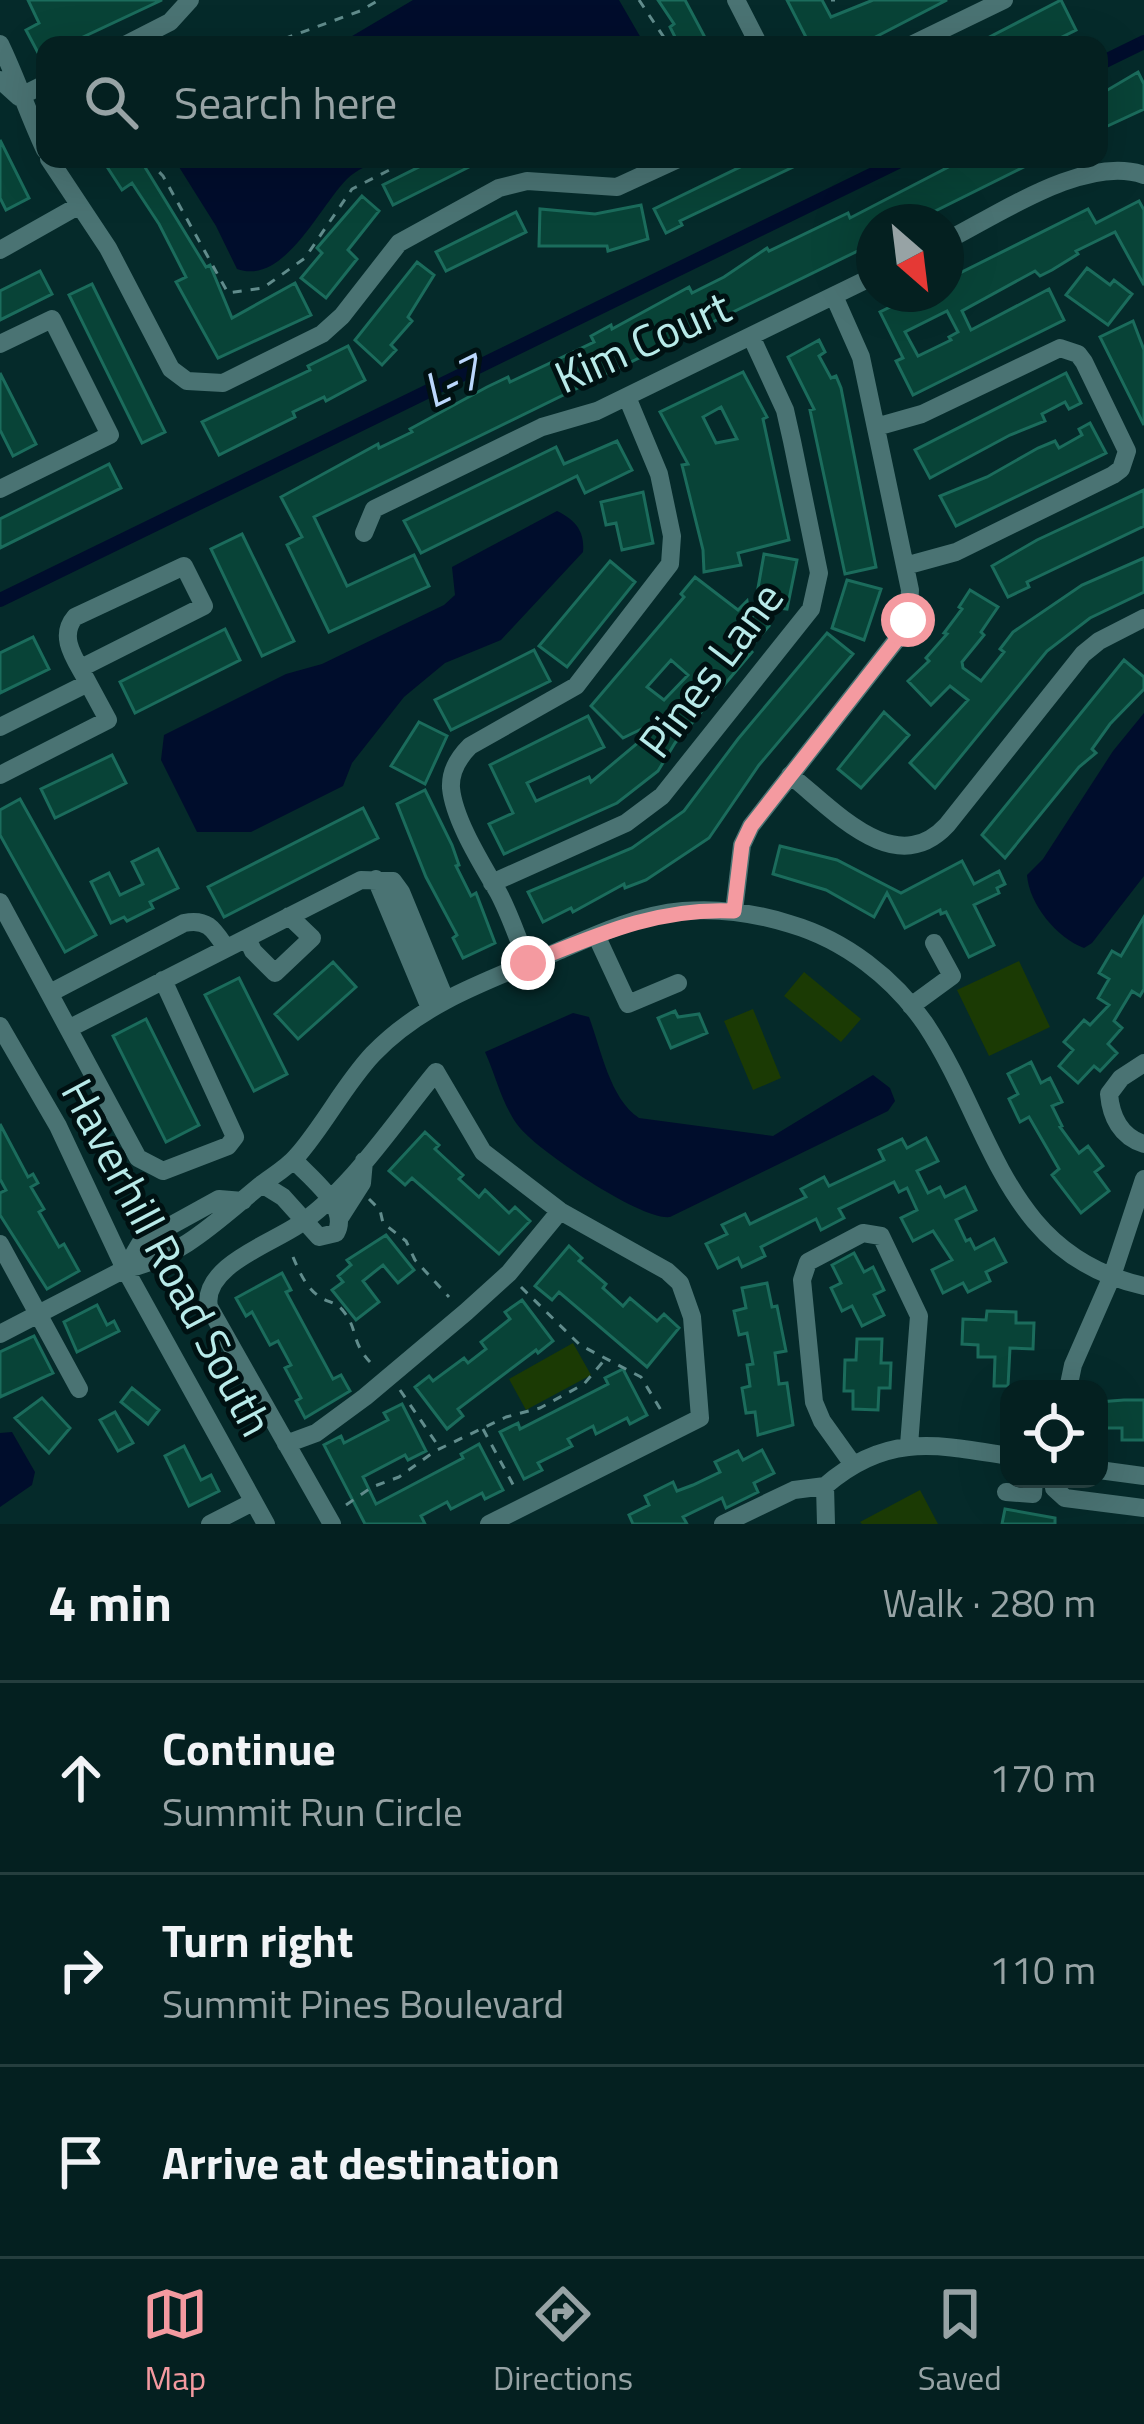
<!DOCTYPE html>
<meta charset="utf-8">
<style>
:root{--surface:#042020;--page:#0d2829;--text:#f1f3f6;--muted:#97a3a5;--line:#253e3e;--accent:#f49aa0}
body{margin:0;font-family:"Titillium Web",sans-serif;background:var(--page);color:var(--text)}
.controls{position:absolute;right:36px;bottom:36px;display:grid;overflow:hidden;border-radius:24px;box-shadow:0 12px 48px #0002}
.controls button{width:108px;height:108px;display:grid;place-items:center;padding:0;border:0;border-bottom:3px solid var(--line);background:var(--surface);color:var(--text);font:60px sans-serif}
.compass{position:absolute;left:856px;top:204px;width:108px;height:108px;border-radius:50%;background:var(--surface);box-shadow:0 12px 48px #0002;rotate:152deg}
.stop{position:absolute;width:36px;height:36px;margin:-27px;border:9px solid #f49aa0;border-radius:50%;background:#fff}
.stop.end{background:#f49aa0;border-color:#fff;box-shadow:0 3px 12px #0008}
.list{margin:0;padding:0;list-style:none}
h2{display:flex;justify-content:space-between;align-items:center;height:156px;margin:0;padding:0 48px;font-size:51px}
h2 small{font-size:39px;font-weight:400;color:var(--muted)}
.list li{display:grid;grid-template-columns:78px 1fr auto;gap:36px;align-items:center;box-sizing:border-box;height:192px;padding:0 48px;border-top:3px solid var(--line)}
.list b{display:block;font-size:45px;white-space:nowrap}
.list p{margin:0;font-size:39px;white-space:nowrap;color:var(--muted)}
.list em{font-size:39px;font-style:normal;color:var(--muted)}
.icon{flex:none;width:66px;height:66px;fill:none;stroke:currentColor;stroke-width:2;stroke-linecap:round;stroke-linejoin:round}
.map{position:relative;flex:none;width:1144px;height:1524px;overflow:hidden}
.search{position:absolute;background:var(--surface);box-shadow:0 12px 48px #0002;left:36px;right:36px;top:36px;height:132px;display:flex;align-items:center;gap:30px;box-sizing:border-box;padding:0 42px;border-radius:24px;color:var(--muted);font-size:45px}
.sheet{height:732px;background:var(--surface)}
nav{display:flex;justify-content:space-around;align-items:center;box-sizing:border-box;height:168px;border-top:3px solid var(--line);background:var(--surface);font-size:33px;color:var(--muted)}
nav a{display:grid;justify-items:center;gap:6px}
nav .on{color:var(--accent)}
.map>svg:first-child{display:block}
.green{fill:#1b3a04}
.water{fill:#000d2c}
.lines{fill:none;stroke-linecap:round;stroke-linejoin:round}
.canal{stroke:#000d2c;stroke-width:14}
.building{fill:#084337;stroke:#1b6c5c;stroke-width:3;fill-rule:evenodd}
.path{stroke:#618c8c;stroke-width:3;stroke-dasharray:9 9;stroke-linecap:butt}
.minor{stroke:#4a7373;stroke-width:18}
.route{stroke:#f49aa0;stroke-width:15}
.labels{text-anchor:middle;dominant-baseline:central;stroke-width:10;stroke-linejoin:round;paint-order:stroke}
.street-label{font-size:45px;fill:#b8eae9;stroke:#001112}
.water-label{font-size:48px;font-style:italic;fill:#bbd7fc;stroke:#001112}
</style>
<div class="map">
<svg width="1144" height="1524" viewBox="0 0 1144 1524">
<rect width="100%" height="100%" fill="#052a2a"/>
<!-- green -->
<path class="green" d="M1019,961L1050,1027L989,1056L957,990Z
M804,972L861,1019L841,1042L784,996Z
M753,1009L781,1078L753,1090L724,1021Z
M573,1343L591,1375L526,1410L509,1379Z
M920,1490L938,1524H862L860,1522Z"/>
<!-- water -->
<path class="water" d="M413,0H619L645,45H337Z
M174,159H380C369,165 356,170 347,179C319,207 284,286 237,269L216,226Z
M557,511C576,520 585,532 583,552L501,640L445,663L404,697L352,763L343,786L251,832H197L161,760L164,735L286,674L322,664L444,605L455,595L452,567Z
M1144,713V876L1092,943L1084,948C1057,938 1029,904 1027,875L1043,859L1113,751Z
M573,1013L589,1017C601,1049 610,1099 639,1118L773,1136L873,1075L890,1088L895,1101L888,1111L670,1217C642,1221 540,1152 520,1128C503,1108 496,1076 485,1052Z
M12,1432L35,1472L32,1485L0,1507V1433Z"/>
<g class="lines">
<!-- canal -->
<path class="canal" d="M1099,64L1144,42
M0,600L904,159"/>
</g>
<!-- building -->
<path class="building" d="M28,0H162L66,45H45V66L26,30L39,23Z
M658,0H685L709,45H679L670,27L674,24Z
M787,0H822L831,17L873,0H947L860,45L858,41L849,45H810Z
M1061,0L1076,30L1046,45H974Z
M1138,72L1144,84V109L1099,130V95Z
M0,140L29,198L6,210L0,198Z
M102,159H140L206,267L210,265L232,318L295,283L311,315L218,358L176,282L186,277L159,224L132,183L122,190Z
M435,159H485L393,205L383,185Z
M738,159H810L680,221L682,225L666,233L654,209L742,166Z
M964,159H1040L913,222H874V243L314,517L347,586L414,555L429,586L329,632L287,545L302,537L281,497L378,444L379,448L412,432L410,429L487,387L508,377L510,382L594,342L591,336L611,325L612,329L689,287L692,293L724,277L767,248L769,251L848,213L850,218Z
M362,196L379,211L348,250L357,259L326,298L301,278L322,253L317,248Z
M1139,201L1144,210V285L1115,232L1076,251L1078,254L1052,270L1040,276L1035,271L962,311L971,330L1049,289L1064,320L913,395L896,361L903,358L880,312L917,294H946V280L1088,209L1096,223ZM947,311L958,332L949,337L951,340L918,356L905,332Z
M641,205L648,239L608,251L607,246H539L540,209L595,214Z
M516,212L526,232L446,271L436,252Z
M417,262L434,275L408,317L412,321L391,345L396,350L382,365L355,340Z
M1087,268L1110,285L1114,280L1132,294L1108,325L1066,295Z
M40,271L52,294L0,320V291Z
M92,284L165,432L142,443L69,295Z
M1133,321L1144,350V425L1100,337Z
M819,340L825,352L819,356L831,378L836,376L841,388L876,567L845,574L810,410L814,409L788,357Z
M348,346L365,380L326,401L324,397L293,412L295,417L219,455L202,422L310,370L308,366Z
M743,372L767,417L763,419L789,540L738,553L741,565L704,572L703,550L682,465L688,464L660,412ZM721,407L737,439L716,443L703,417Z
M0,373L36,444L13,456L0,430Z
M1066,373L1081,403L1069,409L1065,402L1042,414L1045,421L1010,435L930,478L915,450Z
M1090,423L1106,453L956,526L940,496L987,477L1038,448L1055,441L1059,448L1082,435L1079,429Z
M617,441L632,470L585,493L577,476L421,553L404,521L556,447L564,464Z
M109,464L121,488L0,548V519Z
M1144,490V526L1027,582L1029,587L1008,597L992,566L1037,540Z
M643,492L653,543L622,550L616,523L606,525L601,502Z
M242,534L294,641L262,656L211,549Z
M764,554L797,560L787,609L755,605Z
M1144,558V592L1090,618L1047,651L935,788L910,763L968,700L950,686L931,705L908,681L929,661L926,658L947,634L944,633L962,609L959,607L970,590L998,607L981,632L984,635L962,662L963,668L981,681L1004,652L1000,649L1013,632L1082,585Z
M610,561L635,582L567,667L539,646Z
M695,577L738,610L747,601L751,626L753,613L769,626L749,649L752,652L675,743L658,771L617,803L504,854L489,824L513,813L490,765L588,716L604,747L527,783L536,801L589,777L591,782L664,721L662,719L623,738L591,706L684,597L681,594ZM671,660L688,675L664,700L647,687Z
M847,580L881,589L864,640L832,628Z
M225,629L240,660L135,713L120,682Z
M827,633L853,654L759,765L709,838L646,880L625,888L624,884L573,912L571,908L543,922L528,892L632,848L684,811L738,739Z
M33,637L49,669L0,693V653Z
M534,650L550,681L451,730L435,700Z
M1124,660L1144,677V689L1110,724L1092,749L1096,753L1079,767L1005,858L982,835Z
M884,712L909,735L861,788L838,769Z
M419,722L447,736L425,784L391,766Z
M112,755L126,783L55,818L41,789Z
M425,790L452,845L459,865L456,866L471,896L476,893L495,943L463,958L453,938L457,935L426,877L397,804Z
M20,799L96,935L65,952L0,835V810Z
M363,808L378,838L224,917L208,887Z
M780,846L837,860L901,893L962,861L974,884L999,871L1005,884L997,888L999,893L974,905L994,945L969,957L946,912L941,914L940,910L905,928L887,893L874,917L826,890L773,874Z
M158,849L178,888L150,902L153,908L127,921L124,917L111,923L91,882L109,873L120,895L143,884L132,862Z
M1144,917V989L1140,996L1132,991L1114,1021L1122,1028L1108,1044L1117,1053L1100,1071L1094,1066L1078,1083L1059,1066L1073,1050L1064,1042L1084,1020L1090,1025L1109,1005L1098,998L1109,979L1099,973L1112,951L1121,956Z
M333,962L356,987L298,1039L275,1014Z
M239,978L287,1074L254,1091L205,995Z
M675,1011L678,1017L699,1014L707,1033L671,1048L658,1018Z
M146,1019L199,1125L166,1142L113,1036Z
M1031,1062L1041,1083L1050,1078L1062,1102L1052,1106L1062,1126L1060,1127L1079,1153L1088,1146L1103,1166L1095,1172L1109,1191L1081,1213L1052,1175L1059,1169L1029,1117L1020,1122L1009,1099L1018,1094L1008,1074Z
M0,1124L28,1177L33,1174L38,1183L31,1187L44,1209L39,1212L59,1247L64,1244L79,1271L47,1289L0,1215V1193L6,1190L0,1179Z
M425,1132L439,1145L435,1149L463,1175L459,1179L479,1197L485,1190L509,1213L515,1207L530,1221L499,1254L412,1178L405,1185L389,1171Z
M926,1138L938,1161L917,1171L928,1193L940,1187L945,1197L965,1187L976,1210L956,1220L966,1241L970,1239L975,1249L994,1239L1006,1262L986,1272L990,1281L968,1292L963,1283L943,1293L932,1270L952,1260L933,1231L913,1241L901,1218L917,1210L907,1188L899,1192L894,1182L839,1209L844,1218L821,1230L816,1219L761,1247L765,1256L742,1267L738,1258L718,1268L706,1244L727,1234L722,1225L745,1214L750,1224L806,1197L801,1189L824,1177L829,1186L884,1160L879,1150L902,1139L907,1148Z
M386,1235L414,1270L398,1283L383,1265L363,1281L379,1302L356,1320L332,1290L343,1282L338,1276L351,1265L347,1260Z
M569,1246L582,1258L579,1261L606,1284L603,1288L623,1306L630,1298L657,1321L664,1314L679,1328L647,1367L559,1292L552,1300L535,1286Z
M854,1253L864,1272L873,1267L884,1290L874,1295L884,1315L862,1326L852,1306L842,1311L831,1288L841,1283L832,1265Z
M282,1273L291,1290L286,1292L333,1379L341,1375L350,1391L305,1418L296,1401L301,1398L285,1368L291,1365L278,1341L270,1345L252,1312L246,1316L236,1298Z
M767,1283L772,1307L777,1306L786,1351L775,1353L779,1384L787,1383L793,1425L758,1435L755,1412L746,1413L742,1388L750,1386L747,1365L753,1364L747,1333L739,1335L734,1311L746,1308L742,1288Z
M522,1300L553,1341L538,1353L536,1350L458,1409L463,1416L447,1429L415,1387L429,1376L433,1381L464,1358L468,1363L486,1349L481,1342L510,1319L505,1312Z
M97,1305L107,1325L114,1321L119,1331L77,1352L64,1322Z
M987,1311L1016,1312V1323H1034L1033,1349L1010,1348L1008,1386H994L995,1357H978V1345L962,1344L963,1319L986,1320Z
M34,1336L53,1373L0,1397V1352Z
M857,1339H882L881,1363H891L890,1388H879L878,1410L853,1409V1391H844L845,1360H856Z
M623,1369L647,1415L630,1424L627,1418L596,1434L593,1426L568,1439L572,1446L538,1463L542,1470L524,1479L500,1432L518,1423L520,1429L608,1384L605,1378Z
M132,1388L159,1410L148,1424L121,1402Z
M42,1398L70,1428L49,1453L15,1418Z
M1124,1400H1144V1440H1122V1428H1099V1402Z
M402,1404L426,1451L408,1460L405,1455L363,1477L376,1504L463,1458L461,1454L479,1444L503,1490L485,1499L482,1493L451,1509L447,1502L421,1516L425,1524H365L324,1445L341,1436L344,1443L388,1420L384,1413Z
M115,1412L133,1443L118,1451L100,1420Z
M184,1446L201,1480L211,1475L219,1491L189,1506L165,1456Z
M762,1450L774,1473L754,1483L758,1492L726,1508L722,1498L683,1517L687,1524H633L629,1515L649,1505L645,1496L673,1482L677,1491L693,1485L720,1472L715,1462L738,1451L743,1460Z
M1005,1509L1055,1518V1524H1002Z"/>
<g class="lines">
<!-- path -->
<path class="path" d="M639,0L669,45
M831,0H835
M267,45L360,11L379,0
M147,159L163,176L228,293L263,288L305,258L352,189L411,159
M369,1199L380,1210L383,1223L406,1241L415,1260L449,1297
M293,1257C299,1271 306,1288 320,1297C329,1303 337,1302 344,1312C358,1329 351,1342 370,1362
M521,1287L580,1345L641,1377L662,1412
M400,1390L439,1447
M483,1429L516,1490
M346,1505L372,1487L399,1477L435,1451L506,1417L540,1408L584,1384L607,1357"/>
<!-- minor -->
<path class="minor" d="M736,0L759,45
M0,44C17,79 28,114 45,150
M125,45L170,22L190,0
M911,45L1004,0
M0,80L19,97
M19,97L45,84
M49,159L108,248L171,369L187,381L223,383L322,334L342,316L399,243L499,188L527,181L617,187L678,159
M946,241C998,215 1086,154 1144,175
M0,250L78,206
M0,344L52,319L110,435L0,489
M876,427L922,414L1060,348L1078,354L1084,362L1127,451L1121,469L1113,475L956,552L905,566
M364,533L374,509L542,427L597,411L874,276
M0,727L88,683C77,661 57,638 75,617L184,566L204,606L81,668
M0,775L108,720L88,683
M790,775C833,809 895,881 947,825L1083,654L1099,641L1144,618
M376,879L430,1008
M492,883L626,823L662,796L811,609L819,573L792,441L785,410L751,336
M0,902L138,1158L163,1171L228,1146L235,1137L163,980
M734,911L742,845L751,826L898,638L908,620L910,590L861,357L834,296
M596,935L628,1004L678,983
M247,938L253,951L275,973L312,938L289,916
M528,963C518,940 510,914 498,892C482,864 454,820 451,788C450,770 459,757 470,746L576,686L670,564L672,536L659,474L627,397
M50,993L184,923C208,918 214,930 226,948
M911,1006L952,976L934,943
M0,1026L58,1126L125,1269L266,1524
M70,1028L361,880L393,881L401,892L445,999
M1144,1063L1121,1078L1109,1094C1111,1117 1121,1137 1144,1144
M262,1184L283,1197L319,1237L336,1233C350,1207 311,1179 294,1160
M341,1216L362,1183L364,1161
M0,1244L79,1389
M125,1269L141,1242L219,1199L243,1201
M0,1334L125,1269C180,1259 220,1218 262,1184C274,1175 288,1167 297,1156C325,1124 344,1085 373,1054C423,1002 489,980 554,953C595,935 637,915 683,911C719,908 755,913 790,924C845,940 894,978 926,1025C993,1127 1004,1255 1144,1286
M1068,1389L1073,1365L1112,1276L1144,1179
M286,1444L316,1433L365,1397L466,1312L509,1273L560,1211
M852,1463L822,1421L814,1402L802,1280L808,1262L863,1233L881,1236L919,1316L909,1445
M1099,1470L1144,1476
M1055,1479L1054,1488L1065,1498L1144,1508
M1006,1492L1033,1494L1034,1479
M210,1524L253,1502
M332,1524L209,1307C201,1267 270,1244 298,1225C351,1190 396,1120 436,1072L483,1152L560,1211L667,1271L680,1283L692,1317L700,1418L489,1524
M723,1524L794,1490L825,1486
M826,1524L825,1486C886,1433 935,1444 1009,1456"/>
</g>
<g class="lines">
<!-- route -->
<path class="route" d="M528,963C597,935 658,907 734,911L742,845L751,826L898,638L908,620"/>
</g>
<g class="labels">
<!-- street labels -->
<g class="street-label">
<text transform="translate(642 341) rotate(-24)">Kim Court</text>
<text transform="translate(710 669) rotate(-53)">Pines Lane</text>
<text transform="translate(168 1257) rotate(62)">Haverhill Road South</text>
</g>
<!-- water labels -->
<g class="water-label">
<text transform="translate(452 380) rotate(-26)">L-7</text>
</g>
</g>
</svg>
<div class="controls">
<button><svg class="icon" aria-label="locate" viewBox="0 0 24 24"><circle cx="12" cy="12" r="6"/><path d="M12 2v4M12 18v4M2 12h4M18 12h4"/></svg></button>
</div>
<svg class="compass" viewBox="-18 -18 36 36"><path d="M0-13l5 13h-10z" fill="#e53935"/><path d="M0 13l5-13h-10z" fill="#97a3a5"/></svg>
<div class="stop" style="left:908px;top:620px"></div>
<div class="stop end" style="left:528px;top:963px"></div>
<div class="search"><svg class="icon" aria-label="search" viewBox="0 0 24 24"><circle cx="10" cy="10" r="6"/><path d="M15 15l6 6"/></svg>Search here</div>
</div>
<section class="sheet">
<h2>4 min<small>Walk · 280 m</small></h2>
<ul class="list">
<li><svg class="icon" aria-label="ahead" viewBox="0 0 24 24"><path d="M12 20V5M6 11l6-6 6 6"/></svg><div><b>Continue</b><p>Summit Run Circle</p></div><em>170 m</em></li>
<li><svg class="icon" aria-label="right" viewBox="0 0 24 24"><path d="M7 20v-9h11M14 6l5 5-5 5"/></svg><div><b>Turn right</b><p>Summit Pines Boulevard</p></div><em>110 m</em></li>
<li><svg class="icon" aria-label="arrive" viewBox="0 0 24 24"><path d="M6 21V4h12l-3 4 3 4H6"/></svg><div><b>Arrive at destination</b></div></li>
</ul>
</section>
<nav>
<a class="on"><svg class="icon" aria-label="map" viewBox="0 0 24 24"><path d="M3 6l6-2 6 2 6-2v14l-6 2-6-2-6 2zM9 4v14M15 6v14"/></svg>Map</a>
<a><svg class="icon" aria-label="directions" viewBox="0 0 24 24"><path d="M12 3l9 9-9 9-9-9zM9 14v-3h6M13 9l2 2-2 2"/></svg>Directions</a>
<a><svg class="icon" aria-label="saved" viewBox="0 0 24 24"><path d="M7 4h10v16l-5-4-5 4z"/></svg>Saved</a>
</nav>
